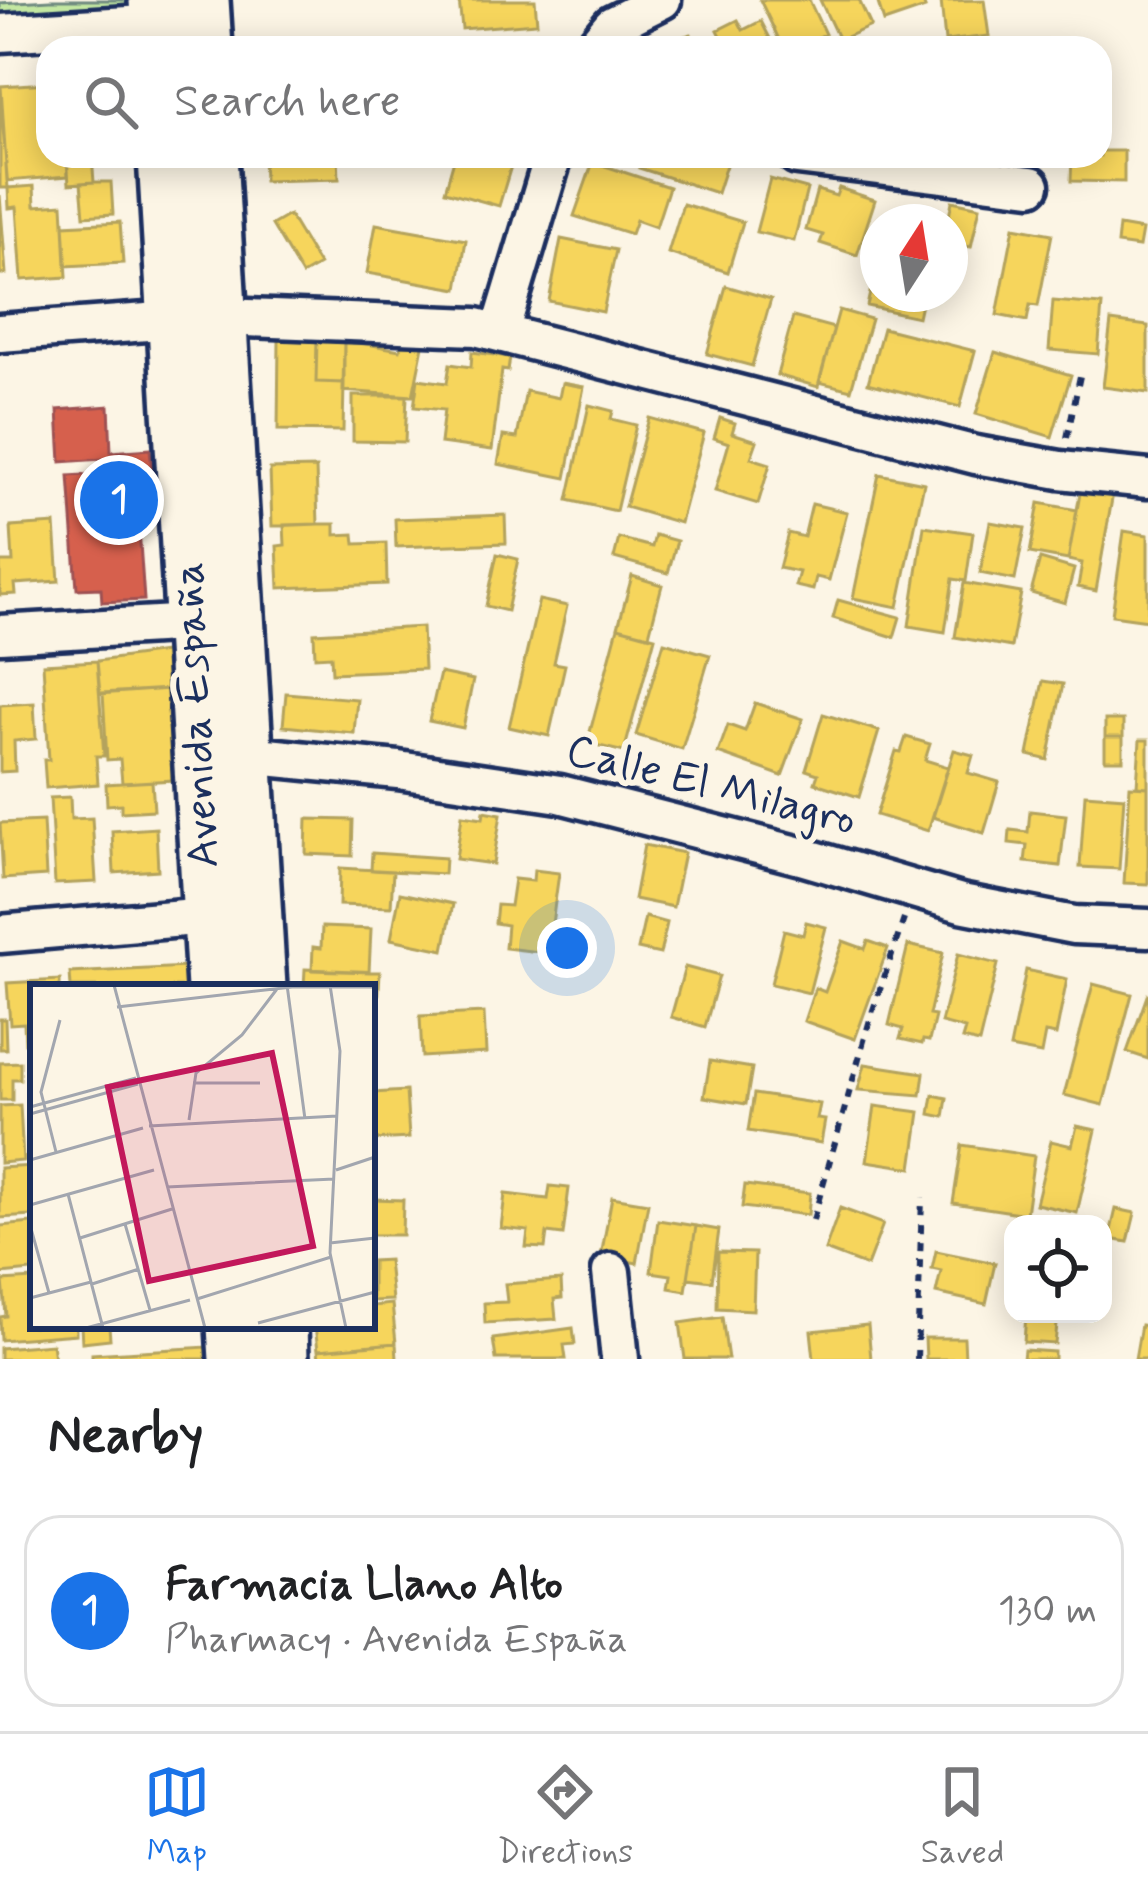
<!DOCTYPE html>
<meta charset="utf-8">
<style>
:root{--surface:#fff;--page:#f6f6f6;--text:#202124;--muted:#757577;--line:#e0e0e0;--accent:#1a73e8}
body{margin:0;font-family:Mynerve,sans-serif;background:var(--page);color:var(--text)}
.controls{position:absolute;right:36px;bottom:36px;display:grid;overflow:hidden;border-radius:24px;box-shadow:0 6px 30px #0003}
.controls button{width:108px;height:108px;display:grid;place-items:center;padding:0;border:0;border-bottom:3px solid var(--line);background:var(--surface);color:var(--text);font:60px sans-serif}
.compass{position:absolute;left:860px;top:204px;width:108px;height:108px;border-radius:50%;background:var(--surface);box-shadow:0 6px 30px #0003;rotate:12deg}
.you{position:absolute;left:567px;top:948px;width:42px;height:42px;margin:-30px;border:9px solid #fff;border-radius:50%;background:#1a73e8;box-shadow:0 0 0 18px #1a73e833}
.badge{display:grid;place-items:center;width:78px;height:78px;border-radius:50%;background:var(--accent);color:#fff;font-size:39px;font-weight:700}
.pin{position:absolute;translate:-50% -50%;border:6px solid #fff;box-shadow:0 3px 12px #0006}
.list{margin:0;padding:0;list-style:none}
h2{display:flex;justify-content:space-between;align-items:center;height:156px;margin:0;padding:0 48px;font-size:51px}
h2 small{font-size:39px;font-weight:400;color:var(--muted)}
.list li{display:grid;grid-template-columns:78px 1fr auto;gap:36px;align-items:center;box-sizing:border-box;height:192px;margin:0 24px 24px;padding:0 24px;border:3px solid var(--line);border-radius:36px}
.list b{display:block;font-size:45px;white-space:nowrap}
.list p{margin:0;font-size:39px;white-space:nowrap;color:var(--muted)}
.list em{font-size:39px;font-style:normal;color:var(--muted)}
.icon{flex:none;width:66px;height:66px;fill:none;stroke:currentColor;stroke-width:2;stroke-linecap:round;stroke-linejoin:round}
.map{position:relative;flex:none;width:1148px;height:1359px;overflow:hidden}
.search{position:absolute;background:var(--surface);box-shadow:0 6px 30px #0003;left:36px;right:36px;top:36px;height:132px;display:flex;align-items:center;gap:30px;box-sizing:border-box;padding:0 42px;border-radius:36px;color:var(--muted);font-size:45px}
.sheet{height:372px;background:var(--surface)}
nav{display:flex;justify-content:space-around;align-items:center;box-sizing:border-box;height:168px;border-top:3px solid var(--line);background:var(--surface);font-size:33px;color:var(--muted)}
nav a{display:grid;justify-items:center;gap:6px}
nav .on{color:var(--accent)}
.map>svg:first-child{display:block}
.green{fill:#c3e7a1;stroke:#6f8b80;stroke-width:3}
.homes{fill:#f6d55c;stroke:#b4a35d;stroke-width:3}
.shops{fill:#d6604d;stroke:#9e5152;stroke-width:3}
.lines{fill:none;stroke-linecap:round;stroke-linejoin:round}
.street-casing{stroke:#1b2f5e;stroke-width:45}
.secondary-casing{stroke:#1b2f5e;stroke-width:60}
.path{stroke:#1b2f5e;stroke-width:6;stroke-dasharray:9 9;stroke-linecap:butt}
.street{stroke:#fcf5e5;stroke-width:36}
.secondary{stroke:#fcf5e5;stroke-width:51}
.labels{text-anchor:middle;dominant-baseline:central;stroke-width:12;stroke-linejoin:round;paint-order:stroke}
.street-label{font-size:45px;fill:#1b2f5e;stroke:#fcf5e5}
.inset-road{fill:none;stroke:#a2a6af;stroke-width:3}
.view{fill:#c2185b;fill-opacity:0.15;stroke:#c2185b;stroke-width:6}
.inset-edge{fill:none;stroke:#1b2f5e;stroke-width:6}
</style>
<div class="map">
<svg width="1148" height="1359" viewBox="0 0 1148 1359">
<rect width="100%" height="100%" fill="#fcf5e5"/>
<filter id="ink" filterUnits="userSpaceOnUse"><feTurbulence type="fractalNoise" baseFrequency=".00833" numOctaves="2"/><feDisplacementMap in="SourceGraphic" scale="24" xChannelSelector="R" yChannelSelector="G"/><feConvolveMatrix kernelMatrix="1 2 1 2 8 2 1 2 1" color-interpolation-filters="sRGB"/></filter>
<g filter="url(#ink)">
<!-- green -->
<path class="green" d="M50,0H128L129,2L123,9L0,16V3Z"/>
<!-- homes -->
<path class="homes" d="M459,0H535L537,23L462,29Z
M760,0H809L825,34L793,48H783Z
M820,0H859L871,26L839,40Z
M877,0H922L925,8L884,22Z
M984,0L989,36L945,41L941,1Z
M738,20L743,30L761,21L775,48H727L718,30Z
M691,34L695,48L654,45Z
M48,83V156H67L68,176L7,181L1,86Z
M0,92L8,188H0Z
M1100,151H1124V182L1071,181L1072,156H1100Z
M67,156H92L94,182L69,184Z
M263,156H338L339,179L264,181Z
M455,156H514L499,206L445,191Z
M643,156H729L717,193L639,168Z
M593,162L669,187L656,227L636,220L631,234L574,216Z
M770,179L807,189L794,241L756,232Z
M94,182H111L113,214L84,216L81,183Z
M34,186L35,206L63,204L67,277L22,280L17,207L9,208L8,188Z
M839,188L875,200L857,255L820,243L823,235L806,230L817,190L836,196Z
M0,195L6,274H0Z
M952,201L980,207L971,247L950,243L948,222Z
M683,204L743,222L728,272L668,253Z
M289,215L319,265L302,275L272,225Z
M120,222L123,263L66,266L64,225Z
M376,224L466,240L458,289L367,273Z
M1119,226L1142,230L1139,247L1117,244Z
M1014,227L1052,234L1038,306L1030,305L1027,321L997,315Z
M561,239L616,250L603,312L549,301Z
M878,257V294H923L918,317L867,306Z
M726,286L771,299L752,366L707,354Z
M1053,301L1102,305L1098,354L1049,350Z
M839,310L871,319L851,390L819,382Z
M793,317L834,328L818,387L777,375Z
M1111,321L1148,326V393L1103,387Z
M883,328L975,351L960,407L868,383Z
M279,339H317L316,382L344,383L343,431L278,430Z
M317,339L344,340V383L316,382Z
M344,340L400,350L402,342L423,346L413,396L343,391Z
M472,352L510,357L508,371L502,370L492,450L440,443L444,410L414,407L418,379L447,383L450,364L471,367Z
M995,352L1071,375L1052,437L976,414Z
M562,383L584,387L566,478L498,464L503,436L517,438L526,391L559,398Z
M353,396H407L405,442L353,441Z
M589,405L613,411L611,419L636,425L616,511L568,500Z
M649,418L704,433L680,523L625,507Z
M720,418L735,423L732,433L757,441L751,458L770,464L758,504L715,491L729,443L714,438Z
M316,468L318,524L272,526L270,469Z
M879,474L924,483L898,607L853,598Z
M1081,488L1113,493L1096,591L1078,587L1082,563L1068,560Z
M1039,503L1077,510L1068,560L1030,553Z
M812,504L847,512L829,580L816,577L813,590L795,586L799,572L779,568L788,533L804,537Z
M505,515L506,543L396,547L395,519Z
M990,522L1025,528L1015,580L980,573Z
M55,524L59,581L15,584L16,594L0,595V562H13L11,527Z
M318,524H335V535L354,534L355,544L386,543L387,584L279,588L277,546L285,545L284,525Z
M924,526L973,533L966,581L953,579L945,632L909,626Z
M1124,531L1148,535V620L1112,615Z
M655,535L677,541L668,573L614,558L619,538L652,547Z
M497,554L518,559L507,611L486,606Z
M1040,559L1074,569L1065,603L1031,593Z
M632,576L662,585L649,635L618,627Z
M964,583L1021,593L1011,647L955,637Z
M539,600L567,606L554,663L565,665L549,736L509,727Z
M838,600L900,617L894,637L833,618Z
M422,627L424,669L332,673L331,656L315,657L314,633Z
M618,627L655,637L624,752L587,743Z
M664,642L710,655L682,749L636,735Z
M165,652L168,689L100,694L97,661Z
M97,661L104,756H96L98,784L46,788L44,760H49L43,664Z
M440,673L473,680L463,728L429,721Z
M1043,681L1063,684L1048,760L1028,755Z
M168,689L174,780L122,783L120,759L107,760L103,693Z
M286,693L357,699L354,733L283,726Z
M34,703L36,739L14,741L15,771L0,772V705Z
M755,703L803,719L782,776L718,753L728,725L745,731Z
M823,714L879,731L859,797L815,783L818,774L806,770Z
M1105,720H1123V737H1105Z
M906,737L930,744L925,760L948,767L928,831L876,815L896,751L901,752Z
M1105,737H1123V760H1105Z
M1140,740H1148V787L1137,786Z
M954,750L973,755L968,773L999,782L984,833L933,817Z
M152,781L154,810L121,812V804L107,805L106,784Z
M1130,786L1148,787V884L1124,883Z
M1085,794L1124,797L1119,869L1080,867Z
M70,797L71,819L92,818L96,882L55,884L50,798Z
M484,811L501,814L493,864L456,859L462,815L483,818Z
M1030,811L1066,815L1060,866L1025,862L1027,845L1009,843L1010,830L1028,832Z
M307,819L353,820L352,856L306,854Z
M43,821L46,876L3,879L0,823Z
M156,828L158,870L114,873L112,831Z
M644,845L684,853L673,907L634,899Z
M372,853L445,858L444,874L371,870Z
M340,868L393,871L391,907L339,905Z
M534,870L559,873L548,953L505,948L507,925L495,923L497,905L510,906L514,879L533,881Z
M400,893L453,904L444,950L391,939Z
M645,917L667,923L660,954L638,949Z
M806,922L826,927L809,993L771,984L784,930L803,935Z
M322,927L371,929L369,972L312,970L313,947L321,948Z
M843,941L865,949L868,941L888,948L855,1039L804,1021L815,988L825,992Z
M908,945L943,953L929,1015L935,1016L929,1041L923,1040L922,1044L900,1039L903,1029L889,1025Z
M958,954L998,964L979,1043L962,1039L965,1029L941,1023Z
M186,967L187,987H71L70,973Z
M685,967L719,976L705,1027L671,1017Z
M305,969L380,972L378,1006H372V987H304Z
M1026,970L1067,979L1056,1035L1045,1033L1041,1054L1010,1048Z
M60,980V987H33V1043H25L24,1023L10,1024L7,983Z
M1093,984L1132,994L1103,1105L1064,1095Z
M1148,993V1059L1127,1052Z
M484,1013L486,1053L422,1057L420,1016Z
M0,1019H5L6,1049H0Z
M710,1061L752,1068L746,1104L704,1097Z
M20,1062V1079H12V1100H0V1063Z
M865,1064L924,1073L921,1095L858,1090Z
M406,1091L409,1138L372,1140V1093Z
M754,1094L820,1104L817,1119L825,1120L821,1143L748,1131Z
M933,1095L947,1098L944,1117L930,1114Z
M20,1105L23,1161L0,1163V1106Z
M875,1106L920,1112L912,1168L867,1161Z
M1077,1126L1096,1130L1077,1213L1036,1204L1051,1141L1072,1146Z
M962,1145L1034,1156L1026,1214L953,1203Z
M33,1166V1216L0,1218V1168Z
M745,1185L810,1193L808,1215L742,1207Z
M550,1186L569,1188L563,1235L547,1233L545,1248L526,1247L528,1231L501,1228L505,1194L548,1199Z
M612,1197L648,1203L637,1263L601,1256Z
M372,1199L403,1200L402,1235H372Z
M840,1208L883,1224L867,1266L825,1250Z
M1116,1209L1135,1213L1128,1242L1109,1239Z
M658,1220L696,1226L686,1291L669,1288L671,1275L651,1272Z
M33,1223V1271L0,1274V1226Z
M696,1226L719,1230L712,1281L688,1278Z
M936,1251L995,1263L986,1304L936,1293L941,1271L932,1269Z
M718,1252L755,1253L753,1310L717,1308Z
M388,1260L392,1300L372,1301V1261Z
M33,1279V1326H76V1334L1,1340L0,1317L6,1316L3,1281Z
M561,1280L562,1298L554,1299L556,1319L485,1323L484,1303L507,1302L505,1284Z
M392,1304L396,1343L318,1350L315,1326H372V1306Z
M1026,1314L1058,1315L1055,1344L1024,1342Z
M722,1317L728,1359H685L680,1323Z
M868,1325L871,1359H814L811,1331Z
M1141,1325L1148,1326V1359H1135Z
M81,1326H109L110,1339L82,1342Z
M573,1328L575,1344L564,1345L566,1359H496L493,1339Z
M925,1338H964L965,1359H926Z
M396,1343L397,1359H319L318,1350Z
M52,1344L54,1359H0V1348Z
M207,1347V1359H92V1354Z
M1024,1350L1054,1352V1359H1023Z"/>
<!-- shops -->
<path class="shops" d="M109,406L111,452L150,449L152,471L104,474L103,459L61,462L58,410Z
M135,472L144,600L102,602L101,588L77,589L69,476Z"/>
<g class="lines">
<!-- street casing -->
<g class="street-casing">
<path id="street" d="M0,33L176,22
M593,48L612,25L662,0
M797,156L1031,185
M221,317L476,327L976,455L1060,470L1148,479
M500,332L553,156
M0,333L174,320
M0,634L192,623
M247,755L398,770L560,794L801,856L961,903L1074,925L1148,928
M0,934L229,914
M611,1272L620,1359"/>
</g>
<!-- secondary casing -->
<g class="secondary-casing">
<path id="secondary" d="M155,0L158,48
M203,0L206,48
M164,156L213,987
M211,156L260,987
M233,1326L235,1359
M281,1326L282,1359"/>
</g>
<!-- path -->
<path class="path" d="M1067,438L1081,371
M813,1220L871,1016L904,919
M917,1359L922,1197"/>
<!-- street -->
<use href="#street" class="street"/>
<!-- secondary -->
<use href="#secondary" class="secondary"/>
</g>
</g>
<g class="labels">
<!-- street labels -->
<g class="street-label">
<text transform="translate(197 715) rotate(-93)">Avenida España</text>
<text transform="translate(711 786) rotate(14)">Calle El Milagro</text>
</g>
</g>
<!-- overview -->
<g transform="translate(30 984)">
<rect width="345" height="345" fill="#fcf5e5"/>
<path class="inset-road" d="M84,1L175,344M257,1L275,135M300,1L310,67L300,269L316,344M87,23L262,3H345M163,99H230M0,123L106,94M0,130L108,100M159,136L166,89L212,51L247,5M119,142L307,132M26,168L11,108L30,36M0,176L113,144M306,186L345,173M137,203L304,195M38,210L73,344M0,221L124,186M95,240L120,326M0,241L19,309M50,254L142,225M300,259L345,254M62,300L109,285M0,314L61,298M167,315L301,273M228,339L345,308M56,344L160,316"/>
<path class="view" d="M242,69L283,262L119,297L78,103Z"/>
<rect width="345" height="345" class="inset-edge"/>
</g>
</svg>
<div class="controls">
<button><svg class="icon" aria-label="locate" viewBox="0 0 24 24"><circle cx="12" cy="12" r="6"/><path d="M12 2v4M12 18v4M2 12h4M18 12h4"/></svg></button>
</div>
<svg class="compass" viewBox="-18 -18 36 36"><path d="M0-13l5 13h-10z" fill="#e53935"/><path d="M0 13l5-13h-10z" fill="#757577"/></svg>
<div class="you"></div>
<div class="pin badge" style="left:119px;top:500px">1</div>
<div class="search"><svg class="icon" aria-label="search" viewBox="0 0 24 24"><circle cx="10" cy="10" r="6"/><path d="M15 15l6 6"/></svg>Search here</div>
</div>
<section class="sheet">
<h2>Nearby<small></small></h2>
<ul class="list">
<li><span class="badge">1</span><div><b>Farmacia Llano Alto</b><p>Pharmacy · Avenida España</p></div><em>130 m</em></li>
</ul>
</section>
<nav>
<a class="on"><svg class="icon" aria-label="map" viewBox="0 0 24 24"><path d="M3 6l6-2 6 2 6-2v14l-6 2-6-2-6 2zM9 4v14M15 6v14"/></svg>Map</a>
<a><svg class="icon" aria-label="directions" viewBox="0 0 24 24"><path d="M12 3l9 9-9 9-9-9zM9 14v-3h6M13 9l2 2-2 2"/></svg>Directions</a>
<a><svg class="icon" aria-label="saved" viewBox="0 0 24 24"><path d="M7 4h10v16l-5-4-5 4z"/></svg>Saved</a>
</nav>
